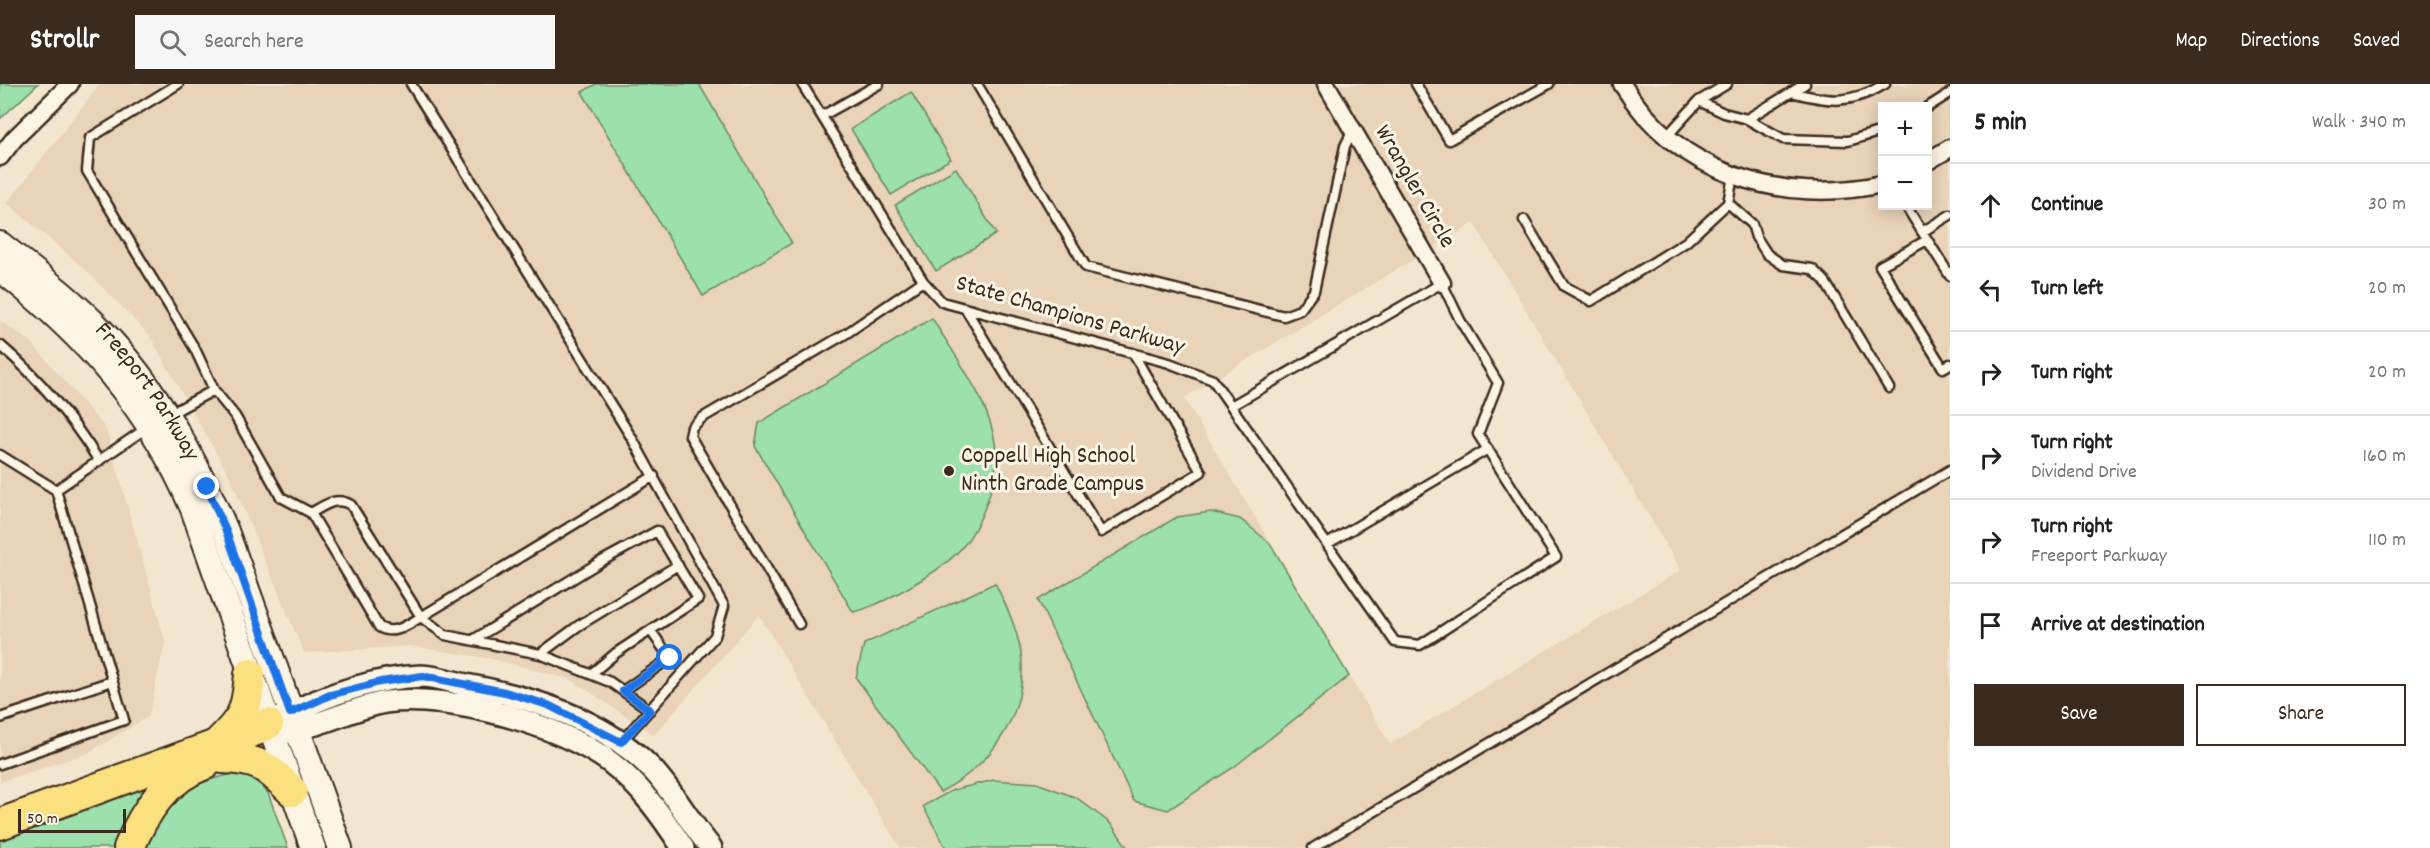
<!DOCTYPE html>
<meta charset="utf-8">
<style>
:root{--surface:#fff;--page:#f6f6f6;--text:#202124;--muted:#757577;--line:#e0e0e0;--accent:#3b2a1e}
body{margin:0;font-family:Dekko,sans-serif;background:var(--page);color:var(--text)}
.controls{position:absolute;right:18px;top:18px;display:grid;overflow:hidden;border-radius:0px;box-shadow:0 3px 15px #0003}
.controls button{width:54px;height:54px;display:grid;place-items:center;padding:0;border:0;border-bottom:2px solid var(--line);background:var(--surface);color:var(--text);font:30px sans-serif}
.scale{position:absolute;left:18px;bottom:15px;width:108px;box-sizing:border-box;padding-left:6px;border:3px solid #3b2a1e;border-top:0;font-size:16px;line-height:21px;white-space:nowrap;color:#3b2a1e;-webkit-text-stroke:4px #fcf5e5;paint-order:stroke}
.stop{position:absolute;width:18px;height:18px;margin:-14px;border:4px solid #1a73e8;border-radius:50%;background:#fff}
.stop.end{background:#1a73e8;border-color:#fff;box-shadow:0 2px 6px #0008}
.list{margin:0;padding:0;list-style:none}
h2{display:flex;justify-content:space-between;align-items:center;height:78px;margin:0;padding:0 24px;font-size:26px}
h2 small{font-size:20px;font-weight:400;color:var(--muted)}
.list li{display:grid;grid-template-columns:39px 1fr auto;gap:18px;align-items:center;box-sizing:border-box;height:84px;padding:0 24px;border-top:2px solid var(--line)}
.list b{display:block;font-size:22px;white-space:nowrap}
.list p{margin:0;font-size:20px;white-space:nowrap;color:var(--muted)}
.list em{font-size:20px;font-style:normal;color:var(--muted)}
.actions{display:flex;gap:12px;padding:18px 24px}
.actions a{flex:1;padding:14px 0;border:2px solid var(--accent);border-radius:0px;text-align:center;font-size:21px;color:var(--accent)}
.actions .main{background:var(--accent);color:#fff}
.icon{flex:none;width:33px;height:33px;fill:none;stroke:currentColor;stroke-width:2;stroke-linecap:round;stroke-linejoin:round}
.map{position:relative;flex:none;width:1950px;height:764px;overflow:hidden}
header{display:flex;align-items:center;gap:36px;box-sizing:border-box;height:84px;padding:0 30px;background:var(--accent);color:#fff}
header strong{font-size:28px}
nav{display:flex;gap:33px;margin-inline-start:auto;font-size:21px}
.search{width:420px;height:54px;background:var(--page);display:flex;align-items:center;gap:15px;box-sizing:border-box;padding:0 21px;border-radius:0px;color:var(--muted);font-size:22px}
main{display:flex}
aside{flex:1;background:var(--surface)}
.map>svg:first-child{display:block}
.built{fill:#e9d3b9;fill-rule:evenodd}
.green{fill:#9ce1ad;stroke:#6c8666;stroke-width:1.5}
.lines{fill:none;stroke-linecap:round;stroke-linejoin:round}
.service-casing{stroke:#3b2a1e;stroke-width:13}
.minor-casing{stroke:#3b2a1e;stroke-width:21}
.tertiary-casing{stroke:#3b2a1e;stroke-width:26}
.secondary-casing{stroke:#3b2a1e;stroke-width:28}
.motorway-casing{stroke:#3b2a1e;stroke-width:34}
.service{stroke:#fcf5e5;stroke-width:8}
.minor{stroke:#fcf5e5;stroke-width:16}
.tertiary{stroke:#fcf5e5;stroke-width:21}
.secondary{stroke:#fcf5e5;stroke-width:24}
.motorway{stroke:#fbe080;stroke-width:30}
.route{stroke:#1a73e8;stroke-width:8}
.poi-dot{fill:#3b2a1e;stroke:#fcf5e5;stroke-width:2}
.labels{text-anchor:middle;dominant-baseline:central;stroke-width:6;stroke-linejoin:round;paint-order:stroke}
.street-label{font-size:24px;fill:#3b2a1e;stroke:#fcf5e5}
.poi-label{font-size:24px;fill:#3b2a1e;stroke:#fcf5e5;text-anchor:start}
</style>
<header>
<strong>Strollr</strong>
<div class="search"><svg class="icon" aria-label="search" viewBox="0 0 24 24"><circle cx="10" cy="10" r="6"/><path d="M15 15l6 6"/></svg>Search here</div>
<nav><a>Map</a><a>Directions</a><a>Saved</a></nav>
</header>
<main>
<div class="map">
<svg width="1950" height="764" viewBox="0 0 1950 764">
<rect width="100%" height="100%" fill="#f3e6d1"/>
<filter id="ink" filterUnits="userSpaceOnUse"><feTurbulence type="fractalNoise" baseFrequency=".0167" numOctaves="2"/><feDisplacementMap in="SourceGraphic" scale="12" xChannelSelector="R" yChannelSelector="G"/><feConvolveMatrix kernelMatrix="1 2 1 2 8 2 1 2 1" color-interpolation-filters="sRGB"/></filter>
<g filter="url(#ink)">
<!-- built -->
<path class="built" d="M100,0H1950V764H900L759,531L654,651L572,596L492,575L410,562L304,569L230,393L149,251L87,187L7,119ZM1882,22H1928V122H1882ZM1474,139L1681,486L1390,660L1184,314Z
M0,237L31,258L106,345L165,557L149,632L88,669L0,698Z"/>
<!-- green -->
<path class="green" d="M0,0H38L0,35Z
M596,0H699L792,159L703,212L582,8Z
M911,8L951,75L891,111L851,45Z
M956,84L996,150L936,187L895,121Z
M932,234C956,274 991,318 996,365C998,382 993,400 988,415C971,465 948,481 904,506C887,515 872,524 853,528L755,362L759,339Z
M1211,428L1240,435L1270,459L1349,592L1234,683L1168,726L1134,717L1038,516L1177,433Z
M995,499C1006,521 1017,544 1021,569C1029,629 991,682 940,708L856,594L864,560Z
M196,677L123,764H0V749Z
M235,690L255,695L268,709L288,764H142C151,750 162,727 174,716C189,701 215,693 235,690Z
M994,696L1037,699L1077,714L1111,740L1128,764H946L923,722L953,706Z"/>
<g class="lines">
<!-- service casing -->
<g class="service-casing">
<path id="service" d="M178,0L90,54L87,87L195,265L214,306
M411,0L633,356L724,522L715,552L621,658
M802,0L923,197L942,218L1169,279L1213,296L1395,558L1420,561L1556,473L1478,350L1498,299L1460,236L1442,199L1231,322
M977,0L1086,183L1284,232L1300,226L1314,207L1345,62L1353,46
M1416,0L1449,56L1549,0
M1791,8C1829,18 1850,21 1885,0
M1699,17L1724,29L1747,35L1805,0
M1928,23L1950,9
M822,32L879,0
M1747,35L1783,55L1848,57L1882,47
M1667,52L1699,17L1727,0
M1728,119L1752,140L1756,153L1767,170L1783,181L1812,185L1824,196L1889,304
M1906,122L1950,192
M1524,136L1564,202L1591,217L1686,158L1728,119L1733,92
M1922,148L1950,131
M1927,156L1880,182L1943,284L1950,280
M965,224L1101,448L1201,388L1133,269
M0,261C39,294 72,334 99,377
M168,331L214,306L235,332L281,413L311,429L379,543C394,552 407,541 421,533L445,551L540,570L610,598L650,626
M0,371L56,406
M311,429C325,421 336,412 351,421L421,533L654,392
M1327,460L1488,365
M799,540L690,352L692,343L702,334L847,249L923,197
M473,556L600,478L657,447L698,515L616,569L591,590
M540,570L578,542L678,481
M623,607L670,574L651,547
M0,634L112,597
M0,680L124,636L56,406L148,343
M1313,764L1950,386"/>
</g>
<!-- minor casing -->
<g class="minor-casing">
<path id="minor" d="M1326,0L1442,199
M1622,0C1677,90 1783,122 1882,100
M0,73L14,55L70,0
M1928,77L1950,64"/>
</g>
<!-- tertiary casing -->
<g class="tertiary-casing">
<path id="tertiary" d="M278,635C321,613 371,594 421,592C435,592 452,598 466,601C531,613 603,635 651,684C674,708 689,738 711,764
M281,650C293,646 305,643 316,640C339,633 362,622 386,618C447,609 560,640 610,678C641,702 662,732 683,764"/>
</g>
<!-- secondary casing -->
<g class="secondary-casing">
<g id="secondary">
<path id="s1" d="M0,160C34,187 70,214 101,246C157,304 195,374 226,447L340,764"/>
<path d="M0,185C86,252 150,324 193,425L313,764"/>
</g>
</g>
<!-- motorway casing -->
<g class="motorway-casing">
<path id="motorway" d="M217,660C244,634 247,627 250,590
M222,674C259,675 266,682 292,707
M0,740L254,647L268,640
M129,764C144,728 166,694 205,680"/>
</g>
<!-- service -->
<use href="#service" class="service"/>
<!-- minor -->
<use href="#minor" class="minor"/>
<!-- tertiary -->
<use href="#tertiary" class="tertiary"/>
<!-- secondary -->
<use href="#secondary" class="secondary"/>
<!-- motorway -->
<use href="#motorway" class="motorway"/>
</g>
</g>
<g class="lines" filter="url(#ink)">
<!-- route -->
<path class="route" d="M207,403L226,447L290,629L330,611L380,598L423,592L505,608L548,621L621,658L650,626L623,607L670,574"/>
</g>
<!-- markers -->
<circle class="poi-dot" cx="949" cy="387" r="6"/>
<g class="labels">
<!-- street labels -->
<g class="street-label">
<text transform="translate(1414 103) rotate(60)">Wrangler Circle</text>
<text transform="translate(1070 232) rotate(16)">State Champions Parkway</text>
<text stroke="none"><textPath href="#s1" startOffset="210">Freeport Parkway</textPath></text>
</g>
<!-- poi labels -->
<g class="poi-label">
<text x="961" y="373">Coppell High School<tspan x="961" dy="28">Ninth Grade Campus</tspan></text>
</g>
</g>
</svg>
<div class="controls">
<button>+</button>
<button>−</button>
</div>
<div class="scale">50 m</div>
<div class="stop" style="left:670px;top:574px"></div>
<div class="stop end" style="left:207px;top:403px"></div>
</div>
<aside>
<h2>5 min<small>Walk · 340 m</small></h2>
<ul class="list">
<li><svg class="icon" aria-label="ahead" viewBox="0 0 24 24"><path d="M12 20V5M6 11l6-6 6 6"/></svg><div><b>Continue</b></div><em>30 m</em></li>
<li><svg class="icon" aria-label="left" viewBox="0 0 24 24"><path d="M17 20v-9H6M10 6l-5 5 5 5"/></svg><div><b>Turn left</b></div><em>20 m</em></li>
<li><svg class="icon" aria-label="right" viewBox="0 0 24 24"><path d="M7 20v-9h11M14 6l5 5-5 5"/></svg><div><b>Turn right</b></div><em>20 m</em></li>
<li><svg class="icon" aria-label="right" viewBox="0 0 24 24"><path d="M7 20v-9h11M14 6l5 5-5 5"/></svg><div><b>Turn right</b><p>Dividend Drive</p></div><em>160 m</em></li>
<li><svg class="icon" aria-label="right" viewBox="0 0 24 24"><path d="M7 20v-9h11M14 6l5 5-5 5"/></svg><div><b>Turn right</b><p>Freeport Parkway</p></div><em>110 m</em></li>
<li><svg class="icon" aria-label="arrive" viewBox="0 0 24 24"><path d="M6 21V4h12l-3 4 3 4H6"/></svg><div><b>Arrive at destination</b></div></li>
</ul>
<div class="actions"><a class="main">Save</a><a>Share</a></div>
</aside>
</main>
